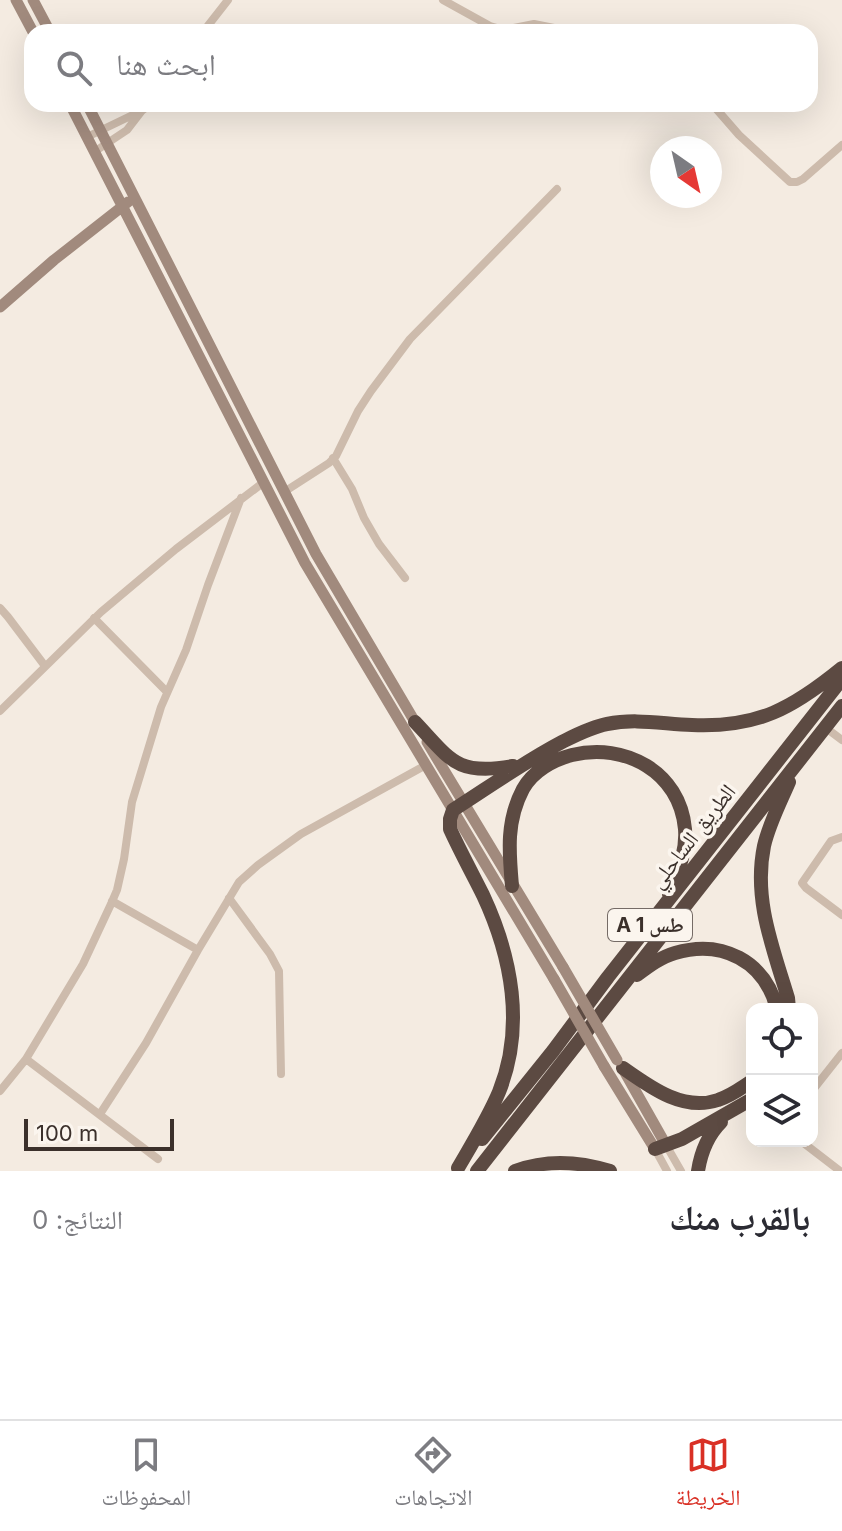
<!DOCTYPE html>
<html lang="ar">
<meta charset="utf-8">
<style>
:root{--surface:#fff;--page:#f7f7f7;--text:#2b2b33;--muted:#7c7c81;--line:#e1e1e2;--accent:#d93025}
body{margin:0;font-family:Inter,"Noto Naskh Arabic",sans-serif;background:var(--page);color:var(--text);direction:rtl}
.controls{position:absolute;right:24px;bottom:24px;display:grid;overflow:hidden;border-radius:16px;box-shadow:0 8px 32px #0002}
.controls button{width:72px;height:72px;display:grid;place-items:center;padding:0;border:0;border-bottom:2px solid var(--line);background:var(--surface);color:var(--text);font:40px sans-serif}
.compass{position:absolute;left:650px;top:136px;width:72px;height:72px;border-radius:50%;background:var(--surface);box-shadow:0 8px 32px #0002;rotate:146deg}
.scale{position:absolute;left:24px;bottom:20px;width:150px;box-sizing:border-box;padding-left:8px;border:4px solid #3b302b;border-top:0;font-size:22px;line-height:28px;white-space:nowrap;color:#3b302b;-webkit-text-stroke:6px #fbf5ee;paint-order:stroke}
.list{margin:0;padding:0;list-style:none}
h2{display:flex;justify-content:space-between;align-items:center;height:104px;margin:0;padding:0 32px;font-size:34px}
h2 small{font-size:26px;font-weight:400;color:var(--muted)}
.icon{flex:none;width:44px;height:44px;fill:none;stroke:currentColor;stroke-width:2;stroke-linecap:round;stroke-linejoin:round}
.map{position:relative;flex:none;width:842px;height:1171px;overflow:hidden;direction:ltr}
.search{position:absolute;background:var(--surface);box-shadow:0 8px 32px #0002;left:24px;right:24px;top:24px;height:88px;display:flex;align-items:center;gap:20px;box-sizing:border-box;padding:0 28px;border-radius:24px;color:var(--muted);font-size:30px}
.sheet{height:248px;background:var(--surface)}
nav{display:flex;justify-content:space-around;align-items:center;box-sizing:border-box;height:112px;border-top:2px solid var(--line);background:var(--surface);font-size:22px;color:var(--muted)}
nav a{display:grid;justify-items:center;gap:4px}
nav .on{color:var(--accent)}
.map>svg:first-child{display:block}
.lines{fill:none;stroke-linecap:round;stroke-linejoin:round}
.street{stroke:#cdbbac;stroke-width:8}
.secondary{stroke:#a18a7d;stroke-width:11}
.highway{stroke:#5c4a42;stroke-width:14}
.secondary-bridge{stroke:#a18a7d;stroke-width:11}
.labels{text-anchor:middle;dominant-baseline:central;stroke-width:7;stroke-linejoin:round;paint-order:stroke}
.shield{fill:#fbf5ee;stroke:#756b66;stroke-width:2}
.shield-label{font-size:20px;font-weight:bold;fill:#3b302b}
.street-label{font-size:22px;fill:#3b302b;stroke:#fbf5ee}
</style>
<div class="map">
<svg width="842" height="1171" viewBox="0 0 842 1171">
<rect width="100%" height="100%" fill="#f4ebe1"/>
<g class="lines">
<!-- street -->
<path class="street" d="M443,0L490,26L504,30L534,24L574,32
M203,32L228,0
M712,104L739,135L790,182H797L803,179L842,145
M87,137L143,110
M94,152L127,130L147,104
M333,458L352,489L364,518L379,544L405,578
M284,492L329,463L336,456L358,411L371,391L410,339L557,189
M0,608L8,617L45,666
M94,618L167,692
M0,711L101,612L176,549L264,482
M826,728L842,740
M842,837L831,841L802,883L806,888L842,915
M229,898L270,954L279,971L281,1074
M112,901L198,950
M26,1059L158,1159
M0,1091L26,1059L83,964L111,904L117,890L124,859L132,802L161,707L186,650L208,585L241,498
M812,1091L842,1053
M100,1114L146,1043L198,950L239,882L258,865L301,834L426,765
M801,1141L840,1171
M666,1145L681,1171
M655,1149L667,1171"/>
<!-- secondary -->
<path class="secondary" d="M16,0L33,32
M33,0L50,32
M70,104L305,563L554,979
M87,104L316,554L418,727
M0,307L54,260L128,202
M427,742L563,967
M604,1066L655,1149
M623,1069L666,1145"/>
<!-- highway -->
<path class="highway" d="M415,722C451,760 456,776 513,766
M512,886C509,852 506,821 523,789C533,771 553,760 572,755C625,742 680,772 685,829C687,853 677,873 669,894
M637,975C649,966 661,957 675,953C722,939 765,961 777,1009
M789,1009L788,998C773,948 753,899 764,846C769,824 780,803 789,782
M623,1068C650,1087 683,1112 718,1100C731,1096 741,1088 752,1081
M482,1139L553,1051L608,977L842,679
M655,1149L682,1139L752,1099
M458,1168C472,1144 488,1118 499,1092C525,1027 512,957 483,895C472,873 460,851 450,829V819L453,810C489,787 524,762 562,742C576,735 591,727 607,724C636,718 663,724 692,725C758,728 793,708 842,668
M477,1171L842,706
M515,1171C547,1159 578,1161 610,1171
M698,1171C701,1152 707,1136 721,1122"/>
<!-- secondary-bridge -->
<path class="secondary-bridge" d="M563,967L617,1060
M554,979L604,1066"/>
</g>
<g class="labels">
<!-- shield labels -->
<rect class="shield" x="608" y="909" width="84" height="32" rx="6"/>
<g class="shield-label">
<text x="650" y="925">A 1 طس</text>
</g>
<!-- street labels -->
<g class="street-label">
<text transform="translate(692 836) rotate(-52)">الطريق الساحلي</text>
</g>
</g>
</svg>
<div class="controls">
<button><svg class="icon" aria-label="locate" viewBox="0 0 24 24"><circle cx="12" cy="12" r="6"/><path d="M12 2v4M12 18v4M2 12h4M18 12h4"/></svg></button>
<button><svg class="icon" aria-label="layers" viewBox="0 0 24 24"><path d="M12 4l9 5-9 5-9-5zM3 14l9 5 9-5"/></svg></button>
</div>
<svg class="compass" viewBox="-18 -18 36 36"><path d="M0-13l5 13h-10z" fill="#e53935"/><path d="M0 13l5-13h-10z" fill="#7c7c81"/></svg>
<div class="scale">100 m</div>
<div class="search"><svg class="icon" aria-label="search" viewBox="0 0 24 24"><circle cx="10" cy="10" r="6"/><path d="M15 15l6 6"/></svg>ابحث هنا</div>
</div>
<section class="sheet">
<h2>بالقرب منك<small>النتائج: 0</small></h2>
<ul class="list">
</ul>
</section>
<nav>
<a class="on"><svg class="icon" aria-label="map" viewBox="0 0 24 24"><path d="M3 6l6-2 6 2 6-2v14l-6 2-6-2-6 2zM9 4v14M15 6v14"/></svg>الخريطة</a>
<a><svg class="icon" aria-label="directions" viewBox="0 0 24 24"><path d="M12 3l9 9-9 9-9-9zM9 14v-3h6M13 9l2 2-2 2"/></svg>الاتجاهات</a>
<a><svg class="icon" aria-label="saved" viewBox="0 0 24 24"><path d="M7 4h10v16l-5-4-5 4z"/></svg>المحفوظات</a>
</nav>
